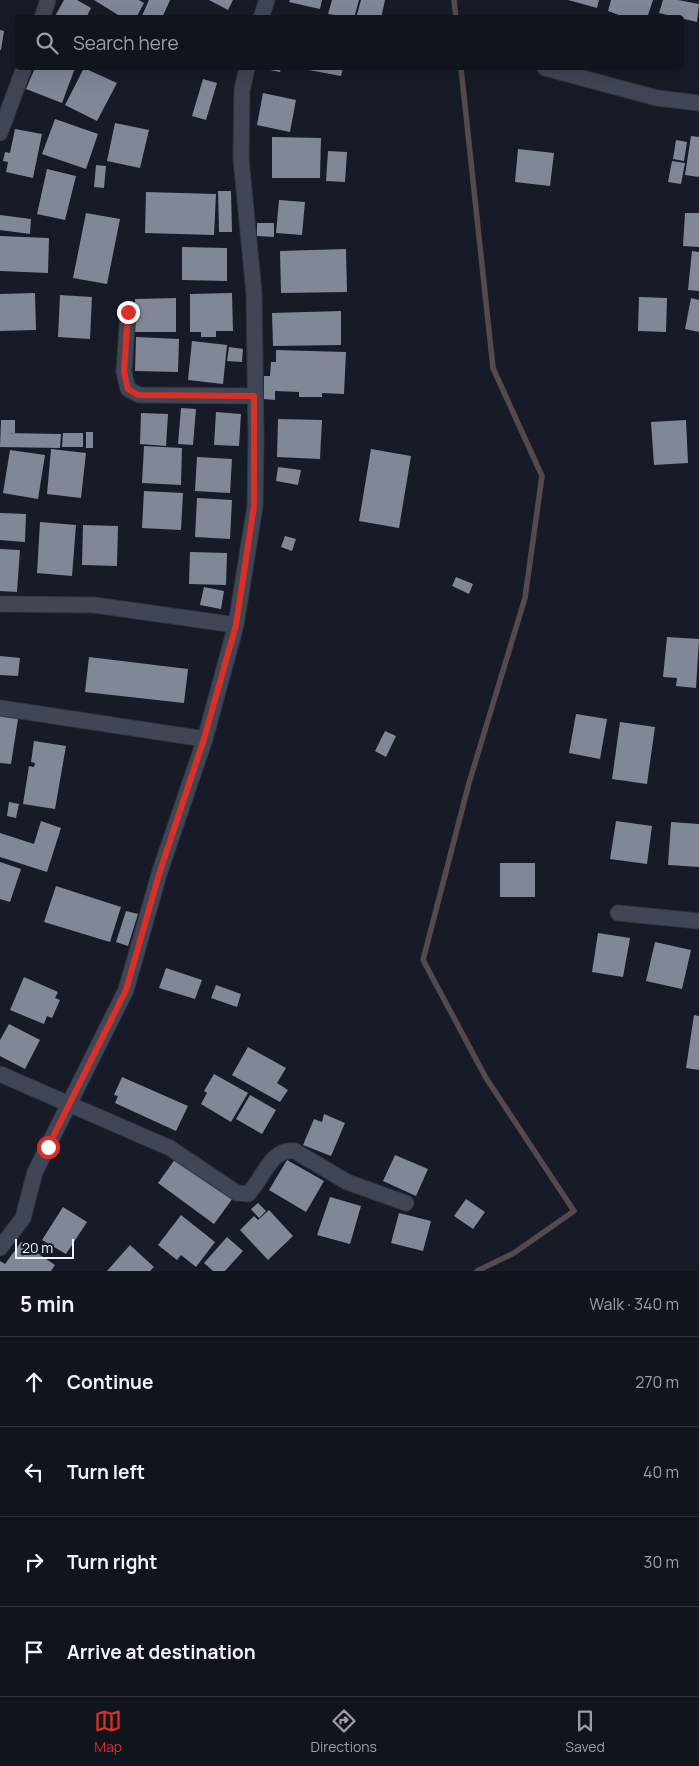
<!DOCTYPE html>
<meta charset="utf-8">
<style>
:root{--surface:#10141d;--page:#191d26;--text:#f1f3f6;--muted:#9c9ea4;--line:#30333b;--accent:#d93025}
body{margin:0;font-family:Manrope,sans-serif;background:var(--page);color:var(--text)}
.scale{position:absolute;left:15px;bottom:12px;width:59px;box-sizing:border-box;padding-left:5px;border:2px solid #eff3fc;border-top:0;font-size:14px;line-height:18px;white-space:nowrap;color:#eff3fc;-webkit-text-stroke:4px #161b27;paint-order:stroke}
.stop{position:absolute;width:15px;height:15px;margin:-11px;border:4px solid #d93025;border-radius:50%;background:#fff}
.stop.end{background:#d93025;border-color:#fff;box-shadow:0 1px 5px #0008}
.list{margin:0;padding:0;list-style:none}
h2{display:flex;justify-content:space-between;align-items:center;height:65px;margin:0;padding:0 20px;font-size:21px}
h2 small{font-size:16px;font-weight:400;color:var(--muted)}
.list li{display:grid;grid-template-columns:32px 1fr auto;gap:15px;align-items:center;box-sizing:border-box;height:90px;padding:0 20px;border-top:1px solid var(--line)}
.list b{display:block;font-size:19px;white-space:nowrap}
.list em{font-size:16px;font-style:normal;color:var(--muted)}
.icon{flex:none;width:28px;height:28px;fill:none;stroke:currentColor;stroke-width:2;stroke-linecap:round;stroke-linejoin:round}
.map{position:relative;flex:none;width:699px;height:1271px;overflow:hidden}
.search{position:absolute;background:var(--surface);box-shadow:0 5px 20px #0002;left:15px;right:15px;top:15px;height:55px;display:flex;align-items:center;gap:12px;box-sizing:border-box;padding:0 18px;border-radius:5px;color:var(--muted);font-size:19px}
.sheet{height:425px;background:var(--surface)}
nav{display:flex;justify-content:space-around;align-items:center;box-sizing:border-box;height:70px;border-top:1px solid var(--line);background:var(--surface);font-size:14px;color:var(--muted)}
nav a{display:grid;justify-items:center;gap:2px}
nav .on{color:var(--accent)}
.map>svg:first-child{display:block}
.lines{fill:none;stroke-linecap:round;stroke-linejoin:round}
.stream{stroke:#56494c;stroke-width:5.5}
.building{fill:#808797}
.street-casing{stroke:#32353f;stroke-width:17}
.street{stroke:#404655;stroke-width:15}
.route{stroke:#d93025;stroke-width:6}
</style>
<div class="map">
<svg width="699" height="1271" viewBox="0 0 699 1271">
<rect width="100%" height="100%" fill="#161b27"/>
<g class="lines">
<!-- stream -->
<path class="stream" d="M454,0L456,18
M461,68L493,368L542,476L525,598L469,783L423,960L486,1078L574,1211L514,1253L477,1271"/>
</g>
<!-- building -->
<path class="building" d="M64,0H77L91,8L86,18H54Z
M94,0H139L144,3L136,18H123Z
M149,0H170L162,18H141Z
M209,0H233L228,10Z
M290,0H322L320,9L289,2Z
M332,0H359L354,18L328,14Z
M361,0H385L381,18H356Z
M568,0H599L597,8Z
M611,0H653L647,18H627L608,11Z
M663,0H678L699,4L697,22L659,13Z
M0,30L4,31L1,50H0Z
M35,68H75L62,103L26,89Z
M84,68L117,83L97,121L65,105Z
M265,68H281L280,72L265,69Z
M298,68H343L341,76Z
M203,79L217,83L206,120L192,116Z
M263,93L296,100L290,132L257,125Z
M55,119L98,134L86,169L42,154Z
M115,123L149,130L140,168L107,161Z
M15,129L42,134L33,178L6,172L8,162L3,161L5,152L10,153Z
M691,136L699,137V177L685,175Z
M272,137L321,138L320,178H272Z
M676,140L687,142L684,161L673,159Z
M518,149L554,153L550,186L515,182Z
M328,151L347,152L345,182L326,181Z
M672,161L685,163L681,184L668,182Z
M96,165L106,166L104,188L94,187Z
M47,169L76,176L65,220L37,214Z
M218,191H231L232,232H219Z
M146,192L216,194L214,235L145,233Z
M279,200L305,202L302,235L276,233Z
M86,213L120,219L107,284L73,278Z
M685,213H699V247L683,246Z
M0,215L31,219L30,234L0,230Z
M257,223H274V237L257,236Z
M0,236L49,238L48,273L0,271Z
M182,247L227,248V281L182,280Z
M346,249L347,292L281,293L280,251Z
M692,251L699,252V291L688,290Z
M35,293L36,330L0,331V294Z
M232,293L233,331H216V337H201V332H190V294Z
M60,295L92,297L90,339L58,337Z
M639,297L667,298L666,332L638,331Z
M176,298V332H135V299Z
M691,298L699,300V332L685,329Z
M341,311V345L273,346L272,313Z
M136,337L179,339L178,372L135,371Z
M192,341L227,345L223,384L188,380Z
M229,347L243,349L242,362L227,361Z
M276,350L346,352L344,394L322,393V397H299V392L275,391V400L264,399V376H270L271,362H276Z
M181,408L196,409L193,445L178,444Z
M216,412L241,414L239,446L214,445Z
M141,413L168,414L166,446L140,444Z
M278,419L322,420L320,459L277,457Z
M1,420H15V433H4L61,434L60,448L0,447Z
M686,420L688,463L654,465L651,422Z
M86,432H93V448H86Z
M63,433H83V447H62Z
M144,446L182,448L181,485L142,483Z
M51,449L86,453L81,498L47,494Z
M371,449L411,456L399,528L359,521Z
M10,450L45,455L38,499L3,493Z
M197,457L232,459L230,493L195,491Z
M278,467L301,470L298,485L276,481Z
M144,491L183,493L181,530L142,528Z
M197,498L232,500L230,539L195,537Z
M0,513L26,514L25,542L0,540Z
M40,522L76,525L72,576L37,573Z
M83,525L118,526L117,566L82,565Z
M285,536L296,539L292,551L281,547Z
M0,549L20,550L17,592L0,591Z
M190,552L227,553L226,585L189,584Z
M456,577L473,584L469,594L452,586Z
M204,587L224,591L221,609L200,605Z
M667,637L699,639L696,688L676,686L677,678L663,677Z
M0,656L20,658L18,676L0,675Z
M89,657L188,669L184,703L85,692Z
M576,714L607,719L600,759L569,753Z
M0,716L18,719L11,764L0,763Z
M620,722L655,727L647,784L612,779Z
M385,731L396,736L386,757L375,751Z
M34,741L66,746L55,809L23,804L29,766L34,767L35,763L31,762Z
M9,802L19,804L16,818L7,816Z
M41,821L61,828L47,872L0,857V833L34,844Z
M616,821L652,826L647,864L610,859Z
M671,822L699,824V867L668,865Z
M0,862L21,869L10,902L0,899Z
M500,863H535V897H500Z
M56,886L121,907L110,942L44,922Z
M126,911L138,914L128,946L116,942Z
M598,933L630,938L623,977L592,972Z
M655,942L691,950L682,989L646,981Z
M166,968L202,980L195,999L159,988Z
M24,977L58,992L55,998L60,1000L52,1018L47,1016L44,1024L10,1010Z
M216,985L241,994L237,1007L211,998Z
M694,1015L699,1016V1070L686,1068Z
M9,1024L40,1040L25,1069L0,1056V1040Z
M248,1047L286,1068L277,1083L288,1090L280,1102L232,1075Z
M214,1074L248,1093L231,1122L201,1104L207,1093L204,1091Z
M122,1077L188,1106L176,1131L115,1103L118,1096L114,1095Z
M250,1095L276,1110L262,1134L236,1119Z
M324,1114L345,1123L331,1156L303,1145L314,1119L322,1122Z
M395,1155L428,1169L416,1196L383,1181Z
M176,1158L233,1198L214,1224L158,1183Z
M287,1160L324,1181L306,1212L269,1190Z
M330,1197L361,1206L350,1244L317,1235Z
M466,1199L485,1212L473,1229L454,1216Z
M258,1203L266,1211L259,1218L251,1209Z
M63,1207L87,1222L66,1254L42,1240Z
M269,1210L293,1236L268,1260L240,1230L254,1216L258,1220Z
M399,1213L431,1221L423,1251L391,1243Z
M181,1215L215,1242L196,1267L181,1255L177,1260L158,1245Z
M227,1237L243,1251L225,1271H213L204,1263Z
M21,1242L55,1265L51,1271H0V1261L5,1264Z
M130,1245L154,1267L150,1271H107Z"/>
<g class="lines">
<!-- street casing -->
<g class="street-casing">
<path id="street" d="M42,18L48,0
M261,18L267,0
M545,68L657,98L699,103
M0,133L24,68
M128,312L124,372L128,389L139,395L255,396
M0,604L94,605L236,625
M0,708L205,739
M618,913L699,921
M0,1074L170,1148L237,1193L248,1194C263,1179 271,1147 295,1151L347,1182L406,1203
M0,1248L23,1218L35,1172L126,990L160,871L205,739L236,625L255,506L256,438L254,293L241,159L242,90L247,68"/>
</g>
<!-- street -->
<use href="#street" class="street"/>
</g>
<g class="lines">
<!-- route -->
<path class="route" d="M48,1147L126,990L160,871L204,739L236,625L254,506V396L138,395L128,389L124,372L128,312"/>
</g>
</svg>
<div class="scale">20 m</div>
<div class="stop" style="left:48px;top:1147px"></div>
<div class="stop end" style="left:128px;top:312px"></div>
<div class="search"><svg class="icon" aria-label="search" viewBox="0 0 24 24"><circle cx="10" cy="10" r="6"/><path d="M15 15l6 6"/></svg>Search here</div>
</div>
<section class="sheet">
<h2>5 min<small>Walk · 340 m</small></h2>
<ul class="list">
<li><svg class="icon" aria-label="ahead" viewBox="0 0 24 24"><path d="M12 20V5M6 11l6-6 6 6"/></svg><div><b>Continue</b></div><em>270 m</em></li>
<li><svg class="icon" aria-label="left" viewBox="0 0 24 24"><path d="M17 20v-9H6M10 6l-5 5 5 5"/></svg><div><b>Turn left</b></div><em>40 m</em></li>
<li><svg class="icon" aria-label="right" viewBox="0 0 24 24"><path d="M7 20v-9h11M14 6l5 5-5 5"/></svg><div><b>Turn right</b></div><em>30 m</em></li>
<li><svg class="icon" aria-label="arrive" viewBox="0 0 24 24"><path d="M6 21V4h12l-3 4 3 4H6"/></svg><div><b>Arrive at destination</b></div></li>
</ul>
</section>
<nav>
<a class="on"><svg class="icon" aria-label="map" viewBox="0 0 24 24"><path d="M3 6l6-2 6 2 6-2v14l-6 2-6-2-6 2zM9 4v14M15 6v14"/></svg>Map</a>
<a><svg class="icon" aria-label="directions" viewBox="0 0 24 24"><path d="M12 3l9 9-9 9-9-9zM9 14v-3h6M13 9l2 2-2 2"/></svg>Directions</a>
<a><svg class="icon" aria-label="saved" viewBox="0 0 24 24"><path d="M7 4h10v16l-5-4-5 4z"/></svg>Saved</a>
</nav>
